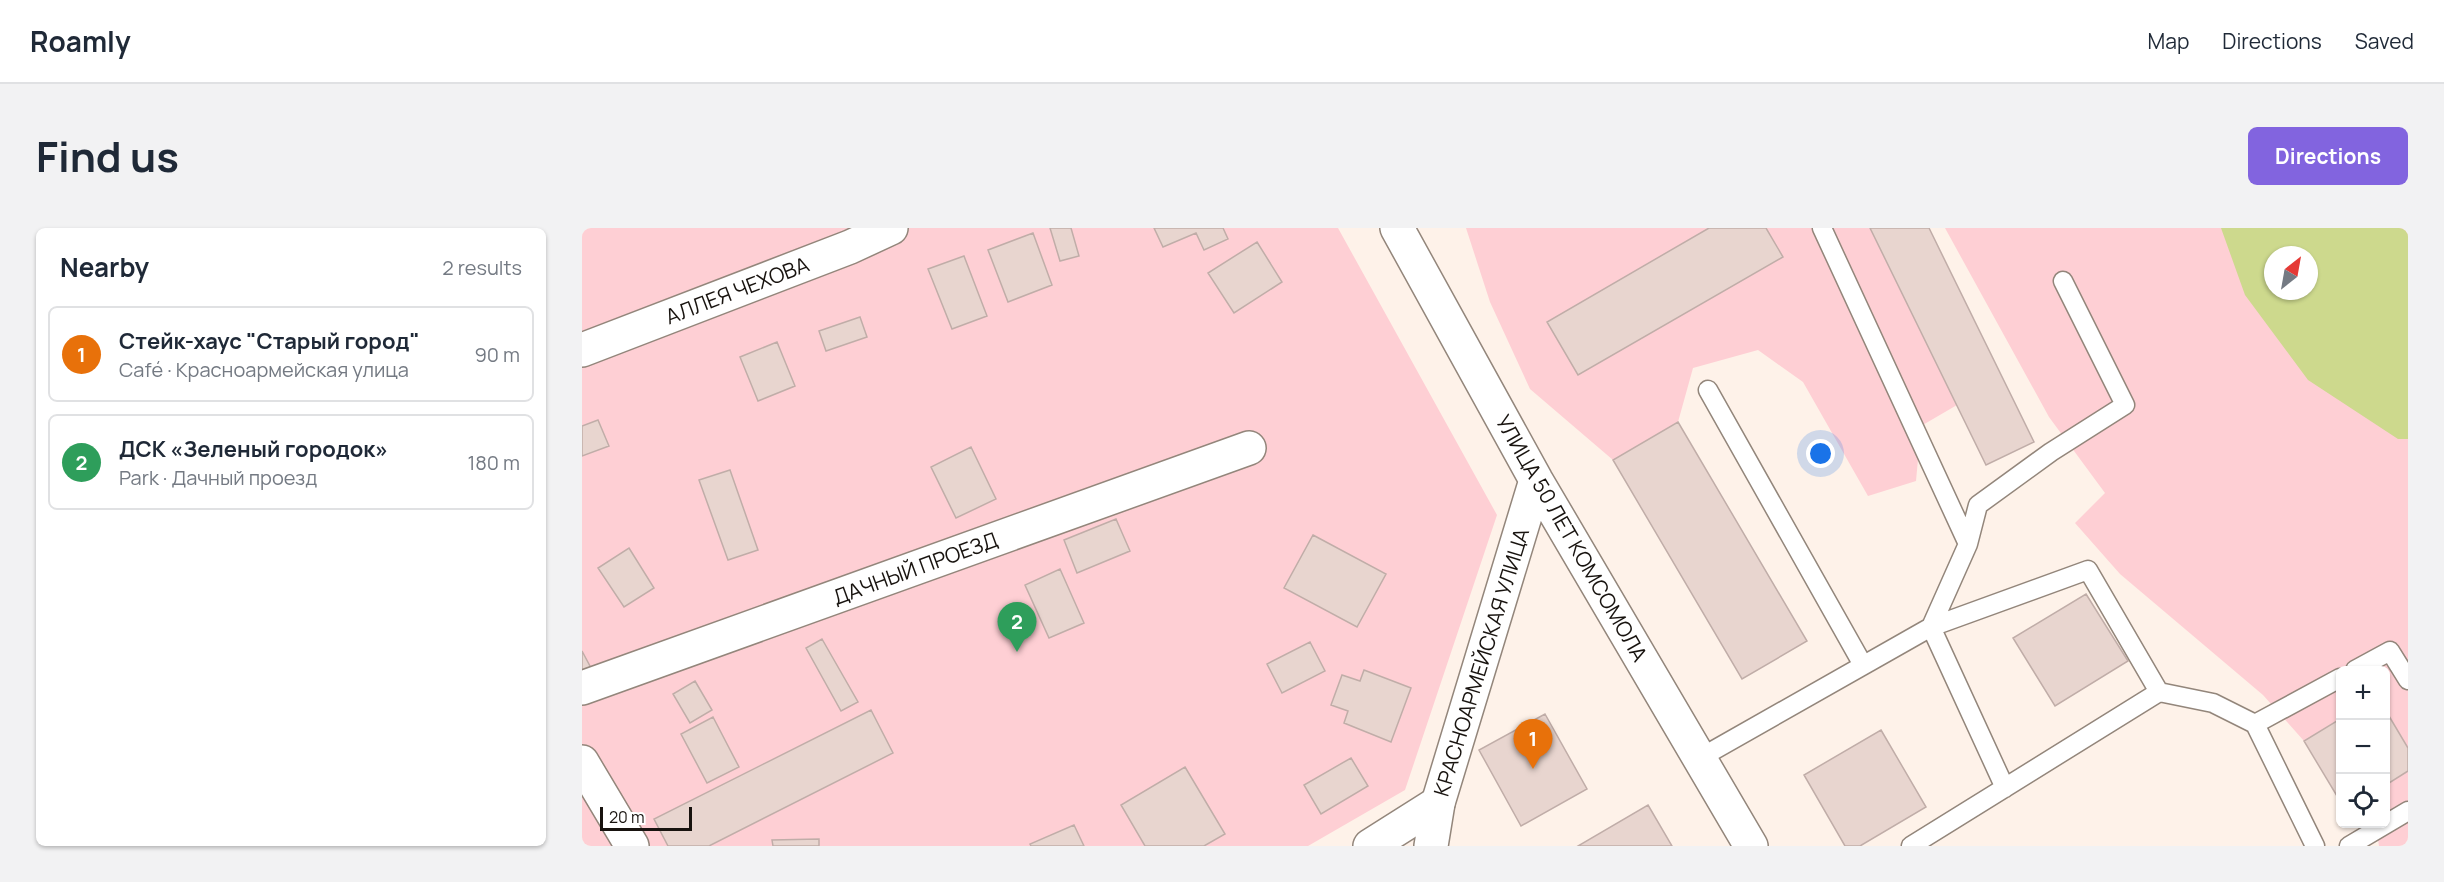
<!DOCTYPE html>
<meta charset="utf-8">
<style>
:root{--surface:#fff;--page:#f2f2f3;--text:#1f2937;--muted:#747a83;--line:#e0e1e3;--accent:#8264df}
body{margin:0;font-family:Manrope,sans-serif;background:var(--page);color:var(--text)}
.controls{position:absolute;right:18px;bottom:18px;display:grid;overflow:hidden;border-radius:9px;box-shadow:0 2px 4px #0004}
.controls button{width:54px;height:54px;display:grid;place-items:center;padding:0;border:0;border-bottom:2px solid var(--line);background:var(--surface);color:var(--text);font:30px sans-serif}
.compass{position:absolute;left:1682px;top:18px;width:54px;height:54px;border-radius:50%;background:var(--surface);box-shadow:0 2px 4px #0004;rotate:31deg}
.scale{position:absolute;left:18px;bottom:15px;width:92px;box-sizing:border-box;padding-left:6px;border:3px solid #18130f;border-top:0;font-size:16px;line-height:21px;white-space:nowrap;color:#18130f;-webkit-text-stroke:4px #fff;paint-order:stroke}
.you{position:absolute;left:1239px;top:226px;width:21px;height:21px;margin:-15px;border:4px solid #fff;border-radius:50%;background:#1a73e8;box-shadow:0 0 0 9px #1a73e833}
.badge{display:grid;place-items:center;width:39px;height:39px;border-radius:50%;background:var(--accent);color:#fff;font-size:20px;font-weight:700}
.pin{position:absolute;translate:-50% -50px;filter:drop-shadow(0 2px 3px #0008)}
.pin::after{content:'';position:absolute;top:32px;width:21px;height:18px;background:inherit;clip-path:polygon(0 0,100% 0,50% 100%)}
.list{margin:0;padding:0;list-style:none}
h2{display:flex;justify-content:space-between;align-items:center;height:78px;margin:0;padding:0 24px;font-size:26px}
h2 small{font-size:20px;font-weight:400;color:var(--muted)}
.list li{display:grid;grid-template-columns:39px 1fr auto;gap:18px;align-items:center;box-sizing:border-box;height:96px;margin:0 12px 12px;padding:0 12px;border:2px solid var(--line);border-radius:9px}
.list b{display:block;font-size:22px;white-space:nowrap}
.list p{margin:0;font-size:20px;white-space:nowrap;color:var(--muted)}
.list em{font-size:20px;font-style:normal;color:var(--muted)}
.icon{flex:none;width:33px;height:33px;fill:none;stroke:currentColor;stroke-width:2;stroke-linecap:round;stroke-linejoin:round}
.map{position:relative;flex:none;width:1826px;height:618px;overflow:hidden;border-radius:9px}
header{display:flex;align-items:center;gap:36px;box-sizing:border-box;height:84px;padding:0 30px;background:var(--surface);border-bottom:2px solid var(--line)}
header strong{font-size:28px}
nav{display:flex;gap:33px;margin-inline-start:auto;font-size:21px}
.intro{display:flex;align-items:center;justify-content:space-between;box-sizing:border-box;height:144px;padding:0 36px}
h1{margin:0;font-size:42px}
.button{padding:15px 27px;border-radius:9px;background:var(--accent);color:#fff;font-size:21px;font-weight:700}
main{display:flex;gap:36px;padding:0 36px}
aside{flex:1;background:var(--surface);border-radius:9px;box-shadow:0 2px 4px #0004}
.map>svg:first-child{display:block}
.green{fill:#fecfd4;fill-rule:evenodd}
.water{fill:#cdd98d;fill-rule:evenodd}
.building{fill:#e8d5cf;stroke:#c0ada8;stroke-width:1.5}
.lines{fill:none;stroke-linecap:round;stroke-linejoin:round}
.service-casing{stroke:#93867b;stroke-width:21}
.minor-casing{stroke:#93867b;stroke-width:36}
.tertiary-casing{stroke:#93867b;stroke-width:36}
.service{stroke:#fff;stroke-width:18}
.minor{stroke:#fff;stroke-width:33}
.tertiary{stroke:#fff;stroke-width:33}
.labels{text-anchor:middle;dominant-baseline:central;stroke-width:4.5;stroke-linejoin:round;paint-order:stroke}
.street-label{font-size:21px;fill:#18130f;stroke:#fff}
</style>
<header>
<strong>Roamly</strong>
<nav><a>Map</a><a>Directions</a><a>Saved</a></nav>
</header>
<div class="intro"><h1>Find us</h1><a class="button">Directions</a></div>
<main>
<aside>
<h2>Nearby<small>2 results</small></h2>
<ul class="list">
<li><span class="badge" style="background:#e8710a">1</span><div><b>Стейк-хаус &quot;Старый город&quot;</b><p>Café · Красноармейская улица</p></div><em>90 m</em></li>
<li><span class="badge" style="background:#2e9e5b">2</span><div><b>ДСК «Зеленый городок»</b><p>Park · Дачный проезд</p></div><em>180 m</em></li>
</ul>
</aside>
<div class="map">
<svg width="1826" height="618" viewBox="0 0 1826 618">
<rect width="100%" height="100%" fill="#fef2e9"/>
<!-- green -->
<path class="green" d="M0,0H756L915,287L823,562L726,618H0Z
M884,0H1288L1375,177L1339,198L1334,253L1286,268L1221,154L1176,122L1111,140L1096,194L1031,232L948,161L908,74Z
M1363,0H1826V520L1804,483V442H1758V491L1722,513L1681,467L1538,346L1493,295L1523,265L1467,189ZM1691,27H1727V63H1691Z
M1826,543V618H1797L1795,606L1782,596H1804V557Z"/>
<!-- water -->
<path class="water" d="M1639,0H1826V211H1816L1726,152L1663,67ZM1691,27H1727V63H1691Z"/>
<!-- building -->
<path class="building" d="M468,0H489L497,28L478,33Z
M572,0H641L646,11L622,22L614,5L581,19Z
M1127,0H1184L1201,29L996,147L965,94Z
M1288,0H1347L1452,214L1404,237Z
M451,5L470,57L426,74L406,22Z
M675,14L700,54L652,85L626,45Z
M382,28L405,88L370,101L346,41Z
M278,89L285,109L244,123L237,103Z
M195,114L213,158L176,173L158,129Z
M16,192L27,218L0,228V198Z
M1096,194L1225,413L1160,451L1031,232Z
M389,219L414,271L374,290L349,239Z
M148,242L176,322L146,332L117,252Z
M534,291L548,323L495,345L482,312Z
M731,307L804,346L775,399L702,360Z
M47,320L72,360L42,379L16,340Z
M478,341L502,395L467,410L443,357Z
M1504,366L1546,433L1473,478L1431,410Z
M240,411L276,474L259,483L224,420Z
M728,414L743,443L700,465L685,436Z
M0,423L9,440L0,445Z
M782,442L829,460L809,514L762,495L766,483L749,477L760,447L778,453Z
M113,453L130,482L108,495L91,466Z
M289,482L311,525L127,618H86L72,591Z
M1804,483L1826,520V543L1804,557Z
M963,486L1005,561L939,598L897,522Z
M131,489L157,539L125,555L99,506Z
M1758,491V573L1722,513Z
M1299,502L1344,579L1278,618H1263L1222,547Z
M769,530L786,558L739,586L722,557Z
M603,539L643,606L622,618H563L539,577Z
M1066,577L1090,618H996Z
M492,597L502,618H449L448,616Z
M237,611V618H191L190,612Z"/>
<g class="lines">
<!-- service casing -->
<g class="service-casing">
<path id="service" d="M1126,162L1281,437
M1386,316L1396,277L1469,224L1543,177L1481,53
M1773,442L1808,423L1826,452
M1673,496L1758,450
M1118,530L1349,399L1386,316L1240,0
M1423,560L1349,399L1506,342L1577,464
M1329,618L1577,464L1631,475L1673,496L1733,618
M1767,618L1826,583"/>
</g>
<!-- minor casing -->
<g class="minor-casing">
<path id="minor" d="M0,122L268,19L309,0
M0,460L667,220
M0,534L50,618
M788,618L856,575"/>
</g>
<!-- tertiary casing -->
<g class="tertiary-casing">
<path id="tertiary" d="M815,0L954,252L1169,618
M849,618L856,575L954,252"/>
</g>
<!-- service -->
<use href="#service" class="service"/>
<!-- minor -->
<use href="#minor" class="minor"/>
<!-- tertiary -->
<use href="#tertiary" class="tertiary"/>
</g>
<g class="labels">
<!-- street labels -->
<g class="street-label">
<text transform="translate(155 62) rotate(-21)">АЛЛЕЯ ЧЕХОВА</text>
<text transform="translate(990 310) rotate(60)">УЛИЦА 50 ЛЕТ КОМСОМОЛА</text>
<text transform="translate(333 340) rotate(-20)">ДАЧНЫЙ ПРОЕЗД</text>
<text transform="translate(899 434) rotate(-73)">КРАСНОАРМЕЙСКАЯ УЛИЦА</text>
</g>
</g>
</svg>
<div class="controls">
<button>+</button>
<button>−</button>
<button><svg class="icon" aria-label="locate" viewBox="0 0 24 24"><circle cx="12" cy="12" r="6"/><path d="M12 2v4M12 18v4M2 12h4M18 12h4"/></svg></button>
</div>
<svg class="compass" viewBox="-18 -18 36 36"><path d="M0-13l5 13h-10z" fill="#e53935"/><path d="M0 13l5-13h-10z" fill="#747a83"/></svg>
<div class="scale">20 m</div>
<div class="you"></div>
<div class="pin badge" style="left:951px;top:541px;background:#e8710a">1</div>
<div class="pin badge" style="left:435px;top:424px;background:#2e9e5b">2</div>
</div>
</main>
